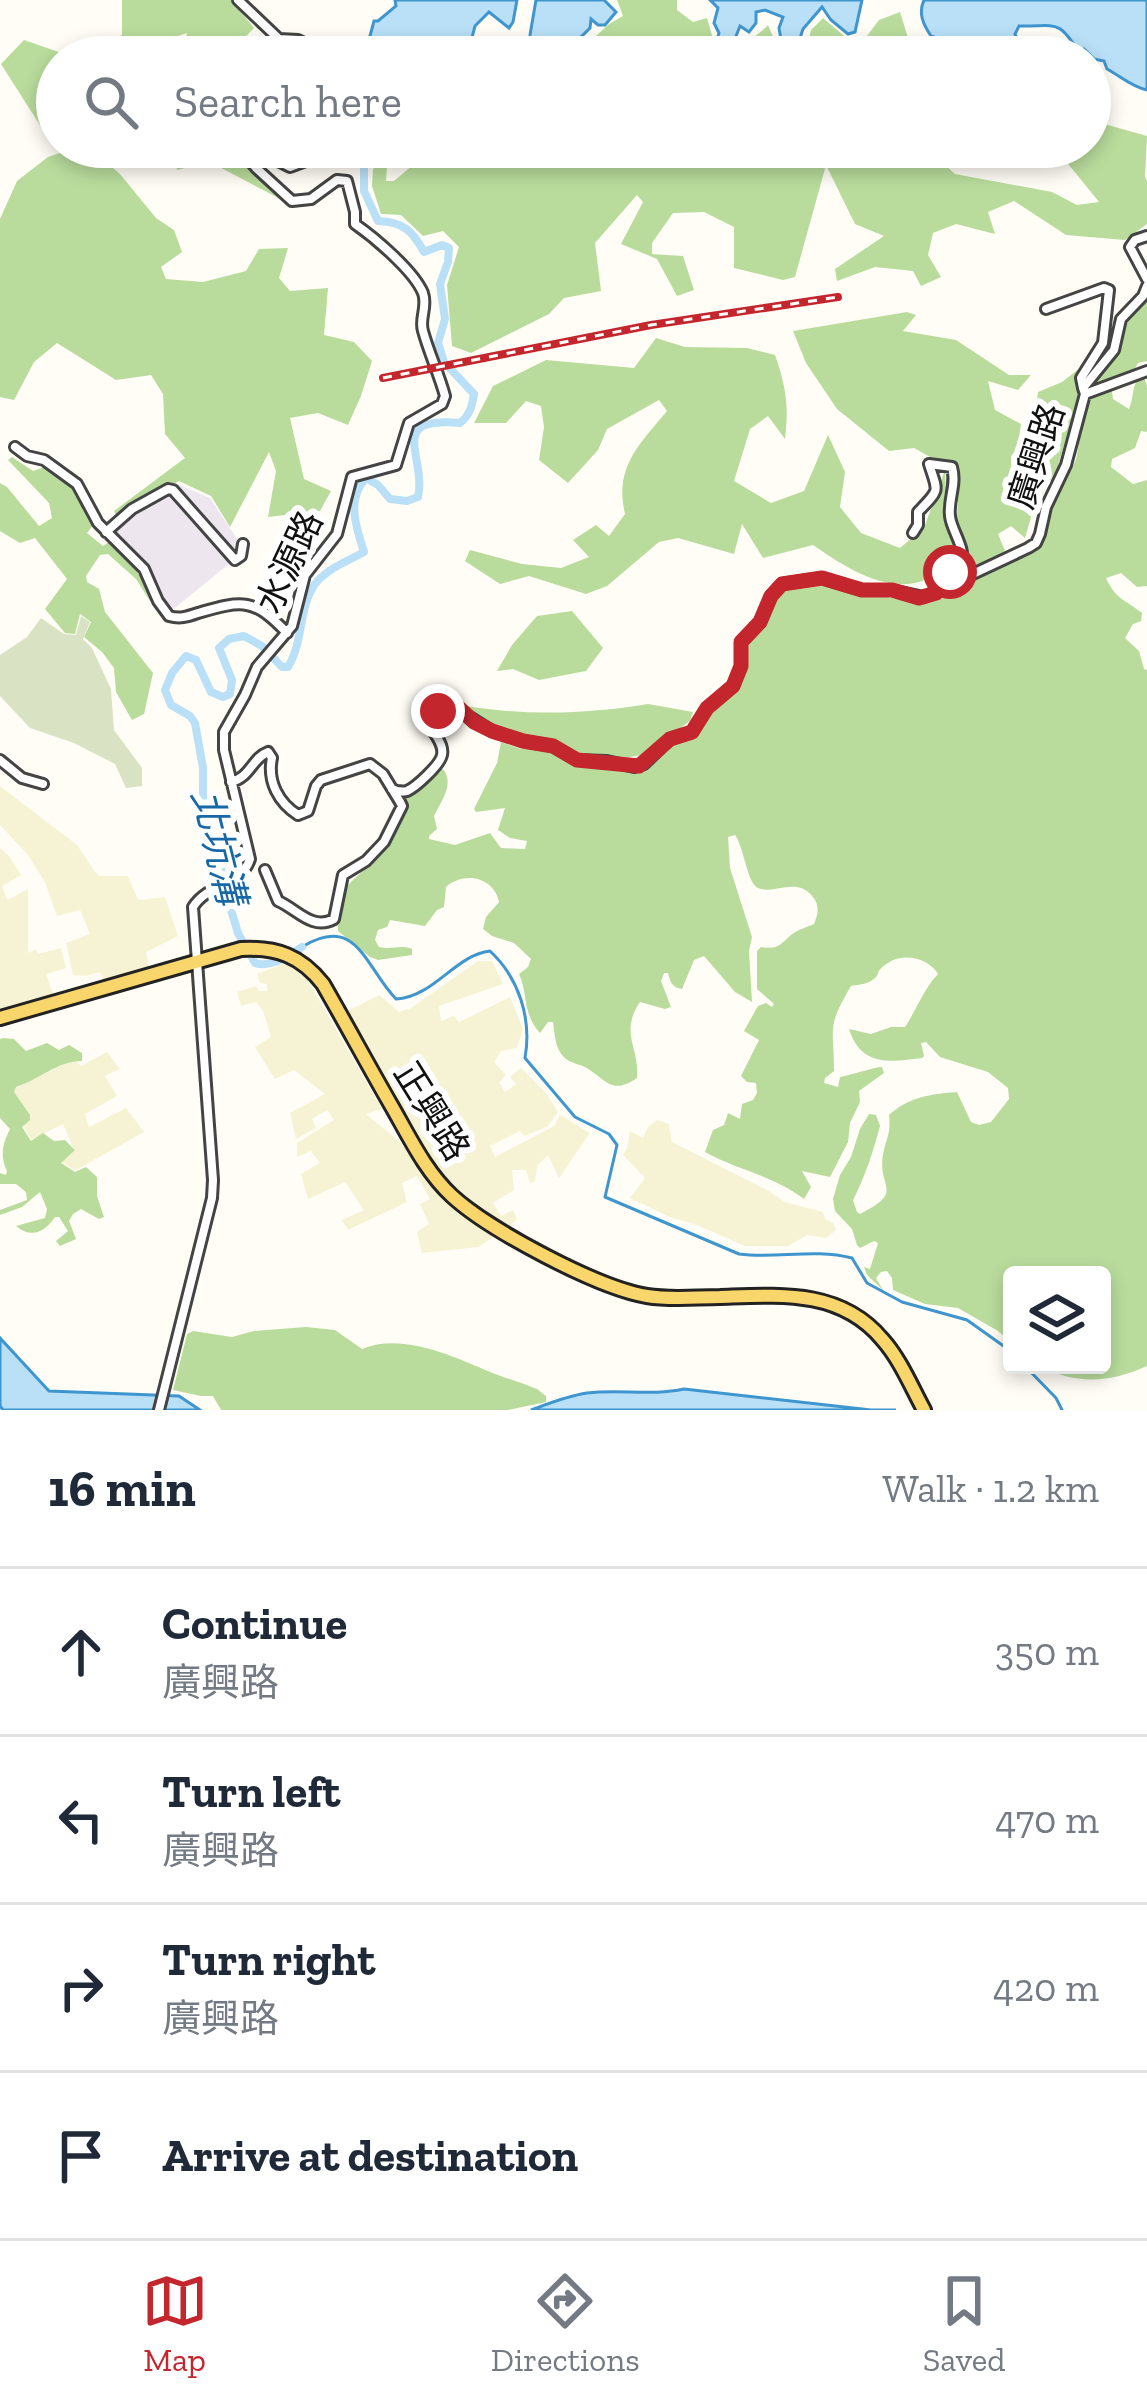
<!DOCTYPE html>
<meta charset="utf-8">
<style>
:root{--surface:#fff;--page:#f2f2f3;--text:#1f2937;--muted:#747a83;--line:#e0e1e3;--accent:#c4262e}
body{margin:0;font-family:"Zilla Slab","Noto Sans TC",serif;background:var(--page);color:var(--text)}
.controls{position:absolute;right:36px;bottom:36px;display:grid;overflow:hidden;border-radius:12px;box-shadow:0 6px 18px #0003}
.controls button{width:108px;height:108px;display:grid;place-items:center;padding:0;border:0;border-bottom:3px solid var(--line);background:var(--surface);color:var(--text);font:60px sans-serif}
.stop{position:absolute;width:36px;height:36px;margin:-27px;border:9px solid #c4262e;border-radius:50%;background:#fff}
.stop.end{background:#c4262e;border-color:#fff;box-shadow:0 3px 12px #0008}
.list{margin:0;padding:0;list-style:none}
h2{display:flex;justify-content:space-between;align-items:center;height:156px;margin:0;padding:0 48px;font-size:51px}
h2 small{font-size:39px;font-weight:400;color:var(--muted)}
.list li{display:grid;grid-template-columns:78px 1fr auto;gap:36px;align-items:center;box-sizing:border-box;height:168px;padding:0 48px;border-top:3px solid var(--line)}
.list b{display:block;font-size:45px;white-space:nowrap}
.list p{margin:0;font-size:39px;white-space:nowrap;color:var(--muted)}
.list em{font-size:39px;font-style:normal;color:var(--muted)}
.icon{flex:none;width:66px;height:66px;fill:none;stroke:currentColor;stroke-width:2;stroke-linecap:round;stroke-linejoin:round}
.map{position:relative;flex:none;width:1147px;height:1410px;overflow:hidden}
.search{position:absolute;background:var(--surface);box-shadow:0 6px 18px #0003;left:36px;right:36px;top:36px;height:132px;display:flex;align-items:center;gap:30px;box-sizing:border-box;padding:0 42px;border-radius:66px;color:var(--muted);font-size:45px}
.sheet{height:828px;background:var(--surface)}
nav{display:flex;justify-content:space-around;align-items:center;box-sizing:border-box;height:168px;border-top:3px solid var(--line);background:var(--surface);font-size:33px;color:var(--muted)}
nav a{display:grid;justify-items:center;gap:6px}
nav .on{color:var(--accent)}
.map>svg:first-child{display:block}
.industrial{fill:#eee6ef}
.farmland{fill:#f6f3d4}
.forest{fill:#b9dc9c}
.cemetery{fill:#d9e3c4}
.water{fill:#b9e0f7;stroke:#3f96cf;stroke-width:3}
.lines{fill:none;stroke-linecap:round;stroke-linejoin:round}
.stream{stroke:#3f96cf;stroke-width:3}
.river{stroke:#b9e0f7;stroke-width:8}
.minor-casing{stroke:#444;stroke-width:14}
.major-casing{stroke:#222;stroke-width:18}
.minor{stroke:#fff;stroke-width:8}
.major{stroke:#f9d66b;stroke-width:12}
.rail-casing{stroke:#c4262e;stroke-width:8}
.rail{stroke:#fff;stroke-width:3;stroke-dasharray:9;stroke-linecap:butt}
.route{stroke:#c4262e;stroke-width:15}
.labels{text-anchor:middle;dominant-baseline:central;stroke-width:12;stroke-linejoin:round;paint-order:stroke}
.street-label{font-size:36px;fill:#111;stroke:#fff}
.water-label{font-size:39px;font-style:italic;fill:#1768a6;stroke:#fff}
</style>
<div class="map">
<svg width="1147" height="1410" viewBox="0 0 1147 1410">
<rect width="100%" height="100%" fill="#fffdf5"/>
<!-- industrial -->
<path class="industrial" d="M177,484L210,498L245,551L171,611L157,582L107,526Z"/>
<!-- farmland -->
<path class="farmland" d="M0,786L77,845L98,876H128L138,900L165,897L178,936L146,952L150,971L106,985L100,972L86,976L73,975L66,943L90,934L80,910L57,916L45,882L28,855L0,825Z
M0,848L9,856L21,875L2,886L7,900L28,889V953L36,949L38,954L61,948L66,968L46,974L54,997L0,1015Z
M478,961H492L503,984L439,1006L441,1021L454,1016L459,1022L510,997L523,1029L517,1048L501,1051L494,1062L506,1075L499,1083L505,1092L516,1084L510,1077L521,1068L546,1093L558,1112L547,1127L524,1136L520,1131L490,1146L495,1157L554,1126L560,1115L590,1133L559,1178L548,1155L537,1166L535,1181L530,1183L526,1170H512L514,1190L493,1203L501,1216L513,1210L517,1219L507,1229L454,1191L436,1171L418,1145L344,1013L379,995L399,1012L411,1008Z
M285,963L307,979L382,1109L366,1114L400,1142L436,1192L493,1237L478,1247L422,1253L417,1232L429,1224L420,1204L430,1199L417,1176L402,1183L407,1202L348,1230L342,1220L364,1210L345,1182L308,1199L301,1174L320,1163L311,1151L297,1157V1143L334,1120L327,1110L312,1119L316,1128L296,1139L290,1113L325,1094L294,1070L275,1079L255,1047L271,1037L263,1011L256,1002L241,1006L237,992L256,986L259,991H267V984L260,983L257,974Z
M107,1052L120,1069L105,1076L117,1096L85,1114L89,1127L126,1108L144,1132L76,1170L61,1162L74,1150L63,1124L31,1140L23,1124L31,1118L12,1090L74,1059L81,1066Z
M657,1120L669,1124L672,1142L767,1190L785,1202L823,1212L825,1219L833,1223L836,1230L826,1238L807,1235L788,1246H745L697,1225L670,1217L630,1198L645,1178L623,1155L627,1148L630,1131L643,1138L648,1127Z"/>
<!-- forest -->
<path class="forest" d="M122,0H231L254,28L231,52L235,57H182L187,33L169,39L159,57H79L122,35Z
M617,0H677V10L693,22L707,18L713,39L724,54C734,52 761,33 768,25C778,49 780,50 806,52L811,30L823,18L849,40H864L879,20L900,12L913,54L911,57H573L609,24L623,16Z
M24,40L73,57H57V97L43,130L1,64Z
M1090,120L1147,136L1145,177L1147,181V224L1125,240L1066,235L1014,201L988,212L995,234L956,224L933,233L928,255L941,277L921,286L913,271L875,267L837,281L835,269L884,236L855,224L826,165L795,277L783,280L734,268V227L704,212L673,213L652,243V254L683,256L694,290L677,296L657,259L621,244L643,202L637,195L595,243L601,291L564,298L549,314L471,353L452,346L447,285L459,247L443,231L423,236L401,215L381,214L372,186L373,169L382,161L387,167L386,181H394L420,159L456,147H910L932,153L955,174L1052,192L1077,205L1099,202L1069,165L1060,147H1090Z
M78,147H88L120,174L156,218L174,230L182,252L161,267L166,279L203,282L246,271L259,249L288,248L279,278L290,291L328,288L324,335L354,342L372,361L361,396L348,425L318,413L290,418L304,479L331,491L320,511L268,517L276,471L269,452L230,527L211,496L179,481L117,518L114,511L185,458L165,434L163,394L151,375L116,380L57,343L34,362L14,400L0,397V219L17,181L48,157Z
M156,147H235L282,200L208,161L178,170Z
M1147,290V361L1138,363L1130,378L1111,385L1113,399L1129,409C1135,396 1130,385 1143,374L1147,386V432L1141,431L1135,448L1112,459L1111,467L1133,484L1147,480V586L1137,587L1121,573L1106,578C1116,600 1126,600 1142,613L1141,621L1133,624L1125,638L1139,651L1144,669L1147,670V1366C1110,1383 1074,1385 1039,1365H1102V1275H1012V1343L998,1331L958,1308L925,1304L893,1290L892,1278L887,1271L881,1272L876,1278L883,1290L867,1275L864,1267L870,1269L878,1243L874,1241L860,1248L857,1245L852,1229L835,1211L833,1199L840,1175L851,1157L860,1129L869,1114L876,1115L880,1126C873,1152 865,1177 853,1200L857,1212L860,1214C906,1191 877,1188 883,1155C886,1137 891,1136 889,1115C909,1097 931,1094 957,1092L971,1122L979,1125L991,1122L1009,1099L1008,1088L988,1072L940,1057L926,1042L921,1043L924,1056L922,1058C890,1062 861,1067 849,1029L871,1034L891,1027H905C917,1009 923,990 938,974C929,958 902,951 885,965C873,974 883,973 871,981C866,984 857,985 851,986C826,1029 834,1025 834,1071L825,1078L824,1083L838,1087L840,1077C852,1075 874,1067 882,1067L884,1073L859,1091L860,1102L850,1123L848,1142L830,1177L802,1171L811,1187L804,1199C775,1176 737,1170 705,1152L713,1130L724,1125L728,1113L740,1119L742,1104L753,1100L757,1093L756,1083L747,1082L741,1076L759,1040L744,1031L758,1006L766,1003L772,1007L774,1004L757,989V951L761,947C777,950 780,945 791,935C797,930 807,927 814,924C818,914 820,906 813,897C797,876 774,895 758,888C747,883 744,847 735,835L728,837L730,868L752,937L749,951L752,1002L735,992L704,956L694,960L682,989C672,988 670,981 668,973H664L661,981L671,1007L665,1009L640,1002C619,1033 640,1048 637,1078C611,1096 606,1079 585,1067C581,1065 569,1062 566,1059C555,1050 555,1035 553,1022H548L540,1033C522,1014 528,992 519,974L528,967L531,959L514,943L492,936L483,929L486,917L499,902C494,877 464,871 446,887L444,907L437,910L425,926L390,920L387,927L378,930L375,940L379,947C391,950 402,944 412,949V955L378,960L370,957L338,931C334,880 357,883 383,851C397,835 398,816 404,797C419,790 428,774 443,769C455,784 441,801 434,816L437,829L429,836V839L455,845L490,833L501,848L525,849L527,841L510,838L498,830L505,808L476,812L474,809L497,763L501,742L521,749H539L556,754L581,767L636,772L642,770L665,746L695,733L706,716L735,687L745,673L748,641L766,623L772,594L779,589L812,581L854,592L924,603L1028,552L1041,541L1051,504L1076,460L1087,399L1102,365L1109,360L1124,316Z
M907,312L916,315L903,331L956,340L1009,375H1031L1018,390L988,381L995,410L1021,424L1016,458L1023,456L1034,421L1038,392L1062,382L1085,364L1076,381L1079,396L1057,469L1034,507L1025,538L1011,526L998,534L1005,551L942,585L943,579L967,564L957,519L959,473L914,448L889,451L837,409L806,363L793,331Z
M656,338L685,347L747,348L775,355C786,387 789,405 785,439L768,416L750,429L734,481L771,503L804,491L828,435L845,472L840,507L861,533L900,548L924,528L945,470L946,502L954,546L951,561C942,568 930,579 919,582C882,592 842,565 813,545L763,558L742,524L734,554L678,538L659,542L607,586L586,594L529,576L500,584L465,561L470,550L522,564L561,568L589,557L573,540L596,525L609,536L625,514C614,467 639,445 667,411L659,400L607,429L598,450L568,483L539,460L544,427L541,406L526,401L506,423H474L493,386L546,360L634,368Z
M12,457L33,471L47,466L76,488L95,523L87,533L103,546L109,542C132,564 146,580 160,609L150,601L136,579L108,554L100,555L86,576L87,582L99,589L105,612L153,673L144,714L132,720L116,692L114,668L102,652L84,637L91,622L80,614L75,634L65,633L45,609L67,579L35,538L20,543L0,531V483L7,487L39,526L52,518L49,503L8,460Z
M572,611L603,648L586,671L539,680L513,669L497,671L512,645L537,616Z
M648,704L693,712L690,721L642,755L624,758L577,753L555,743L478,721L468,712L466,706C527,716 587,714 648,704Z
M3,1038L14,1039L26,1051L47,1043L59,1050L69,1045L82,1053V1061C57,1061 39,1080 16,1087L14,1092L30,1115V1120L22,1127L31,1141L43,1133L54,1141L65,1140L75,1150L61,1163L75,1172L86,1167L97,1177V1196L104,1217L99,1219L81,1209L73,1214L69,1221L76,1239L60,1246L56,1241L68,1231L59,1217H55C45,1232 31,1239 16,1226L45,1218L47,1209L40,1192L22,1207L0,1215V1210L27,1200L26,1192L16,1184H0V1173L6,1175L7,1171C0,1156 2,1145 10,1129L0,1118V1039Z
M306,1327L335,1330L362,1349C400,1333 448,1354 483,1369C501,1377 520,1382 537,1389L546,1396V1402L508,1410H221L213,1396H201L173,1390L187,1334L193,1331L232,1337L254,1331Z"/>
<!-- cemetery -->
<path class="cemetery" d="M81,616L90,622L83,639L92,648L111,689L114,730L142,768V786L126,788L115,764L74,743L30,728L0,696V655L27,637L41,618L64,634L76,635Z"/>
<!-- water -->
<path class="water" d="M395,0H517L513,22L509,28L489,12L475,26L467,57H396L367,47L374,21H378L396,6Z
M536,0H604L616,12L605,25H598L591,19L590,28L580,38L573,51L537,49L533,47L530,35Z
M710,0H862L855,32L848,34L831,20L822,7L803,29L797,47L782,45L779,28L783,17L765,10L756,12V23L749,32L740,26L731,49L723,53L721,48L722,44L717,40L719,33L714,23L718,8Z
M924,0H1147V90C1130,86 1122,77 1107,69L1104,61L1094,59L1084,49L1078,51C1058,18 1055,27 1019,26L1015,34L1024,57H952L949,48L943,46L937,38L931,36C923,24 918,13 924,0Z
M0,1338L49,1391L179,1396L200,1410H3L0,1406Z
M684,1389L871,1410H896H531C550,1403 567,1396 587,1393C620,1389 652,1396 684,1389Z"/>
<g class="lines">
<!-- stream -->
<path class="stream" d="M302,947C357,913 365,967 396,999C434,997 455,955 490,951C519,978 532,1019 525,1058L575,1117L609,1134L617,1145L605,1197L739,1254C777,1259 814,1248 852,1258L867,1283L902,1302L967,1320L1012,1352
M1024,1365L1056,1398L1062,1410"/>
<!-- river -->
<path class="river" d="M302,947C288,956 272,968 255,963L238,933L228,900L225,860L203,804V768L195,723L190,716L171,705L165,690L172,673L186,656L196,660L211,692L223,697L230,694L232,680L219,648L229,639L244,636L262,646L282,667H288C304,641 298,608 315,584C326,569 348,561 364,552C356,527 346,499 366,478L378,485L390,499L407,501L418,497C427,457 385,416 460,423C470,415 472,406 474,394L444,362L438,343L445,319L440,284L448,262L449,248L442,245L424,252C412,230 403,222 378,221L364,191V148"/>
<!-- minor casing -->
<g class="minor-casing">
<path id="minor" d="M238,0L279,39L298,40L308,45L313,57
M270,147L272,158L290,167L306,161L310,147
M1147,236L1135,240L1130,247L1147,279
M1046,309L1104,288L1109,290L1103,343L1081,378L1083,388
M1085,394L1147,371
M15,447L27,456L44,460L77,484L98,523L144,569L158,601L169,616C180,619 186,617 198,613C243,600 254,598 287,633
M106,532L132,509L168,489L173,490L235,560L241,556L243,544
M913,533L918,525V512C941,488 938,493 929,464L952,467C957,485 948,499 950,516C951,530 967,549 961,564C959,570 944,575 938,580L936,593
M0,760L22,778L43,784
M231,782C250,778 252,758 268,752L272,758C267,782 279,803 298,815L308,811L316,786L321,780L370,764L383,774L400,802L402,806L384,842L366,861L343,875L334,919C312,931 297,909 278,901L265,870
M392,789L397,791C400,791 404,792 407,791C416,787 440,765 442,755C446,735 412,726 449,704L492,731L523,741L553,746L577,760L607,761L634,767L644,764L670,739L692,732L707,708L733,686L741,666V642L760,622L771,596L782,584L822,578L862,590H892L924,597L1028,548L1036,543L1040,534L1046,507L1066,465L1085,394L1083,388L1114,350L1121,319L1143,296L1147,286
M159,1410L212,1198L213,1180L193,907C209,882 241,887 250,859L224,750V732L245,695L257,667L292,626L305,575L337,534L352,477L396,465L409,423L442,404L445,396C439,374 429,353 423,331C419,318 428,307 423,293C414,271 375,238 355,224V212L347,181L337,180L311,199L292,201L256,168L238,147"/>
</g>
<!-- major casing -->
<g class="major-casing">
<path id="major" d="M0,1018L241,949C277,947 301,956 323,984C346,1024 368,1065 391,1105C409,1136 425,1171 452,1196C489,1230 598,1288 647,1296C671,1300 696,1297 720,1297C779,1295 840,1289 882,1339C900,1359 911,1386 924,1410"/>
</g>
<!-- minor -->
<use href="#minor" class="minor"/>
<!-- major -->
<use href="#major" class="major"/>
<!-- rail casing -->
<g class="rail-casing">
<path id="rail" d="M383,378L651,325L838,297"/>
</g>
<!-- rail -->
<use href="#rail" class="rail"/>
</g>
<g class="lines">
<!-- route -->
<path class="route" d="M438,711L445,704L457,706L474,722L492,731L523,741L553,746L577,760L639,766L670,739L692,732L707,708L733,686L741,666V642L760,622L771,596L782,584L822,578L862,590H892L919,598L936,593L938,580L950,572"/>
</g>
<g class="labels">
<!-- street labels -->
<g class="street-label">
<text transform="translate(1036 456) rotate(-72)">廣興路</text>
<text transform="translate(289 562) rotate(-65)">水源路</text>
<text transform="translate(432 1111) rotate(58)">正興路</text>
</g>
<!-- water labels -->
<g class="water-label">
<text transform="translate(219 847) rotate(76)">北坑溝</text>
</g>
</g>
</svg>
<div class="controls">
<button><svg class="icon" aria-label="layers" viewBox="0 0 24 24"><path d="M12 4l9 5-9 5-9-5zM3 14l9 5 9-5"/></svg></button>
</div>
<div class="stop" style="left:950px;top:572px"></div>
<div class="stop end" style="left:438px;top:711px"></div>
<div class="search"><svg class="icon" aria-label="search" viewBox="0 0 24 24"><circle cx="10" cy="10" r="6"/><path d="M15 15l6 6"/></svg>Search here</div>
</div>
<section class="sheet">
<h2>16 min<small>Walk · 1.2 km</small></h2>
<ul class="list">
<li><svg class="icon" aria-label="ahead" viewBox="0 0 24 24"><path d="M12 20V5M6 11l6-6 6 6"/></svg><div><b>Continue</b><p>廣興路</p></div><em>350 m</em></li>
<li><svg class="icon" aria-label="left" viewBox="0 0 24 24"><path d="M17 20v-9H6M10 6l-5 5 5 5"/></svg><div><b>Turn left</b><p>廣興路</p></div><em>470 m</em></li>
<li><svg class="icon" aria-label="right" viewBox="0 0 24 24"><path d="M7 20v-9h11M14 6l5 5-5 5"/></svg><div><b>Turn right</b><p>廣興路</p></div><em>420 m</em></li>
<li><svg class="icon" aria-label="arrive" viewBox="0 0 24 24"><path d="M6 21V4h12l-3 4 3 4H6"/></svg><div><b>Arrive at destination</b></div></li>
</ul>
</section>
<nav>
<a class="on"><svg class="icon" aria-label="map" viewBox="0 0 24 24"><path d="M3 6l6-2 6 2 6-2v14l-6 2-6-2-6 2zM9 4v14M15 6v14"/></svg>Map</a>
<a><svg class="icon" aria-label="directions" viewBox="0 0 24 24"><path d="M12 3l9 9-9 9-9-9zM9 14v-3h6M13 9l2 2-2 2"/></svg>Directions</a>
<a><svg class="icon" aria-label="saved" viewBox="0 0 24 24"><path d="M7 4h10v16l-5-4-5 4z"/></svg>Saved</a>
</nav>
